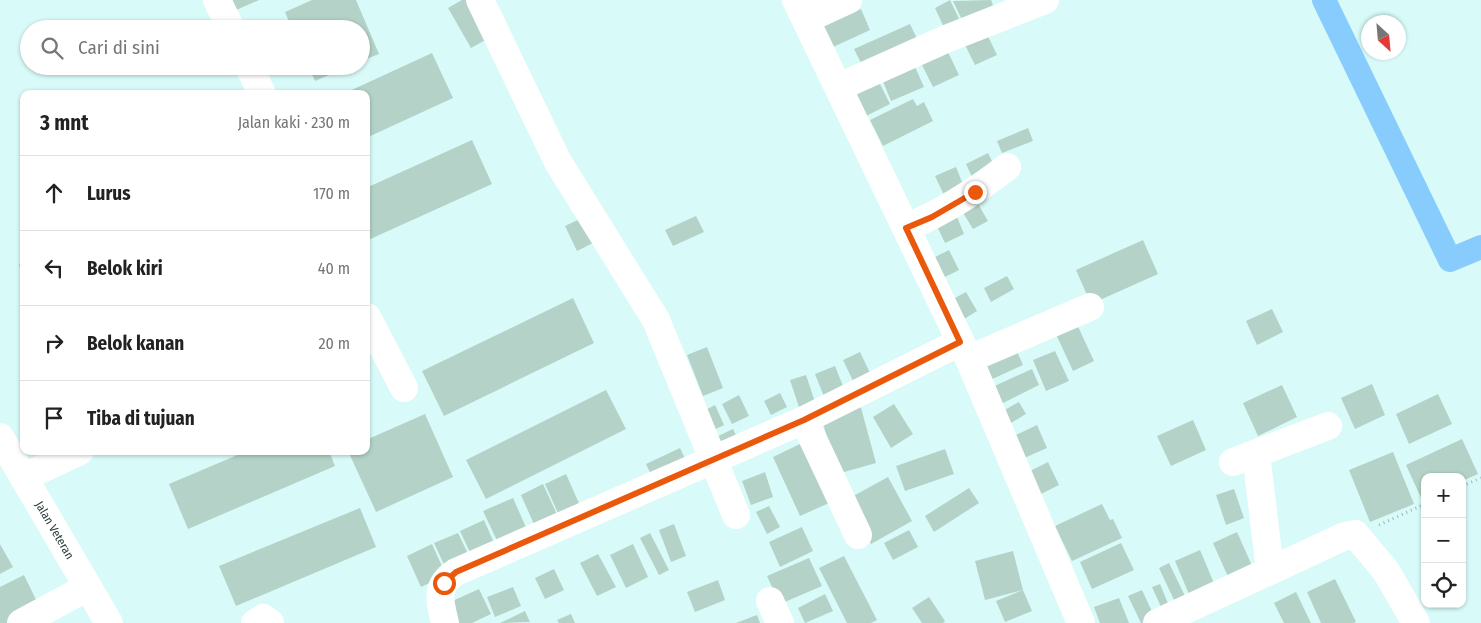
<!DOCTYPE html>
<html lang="id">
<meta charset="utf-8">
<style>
:root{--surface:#fff;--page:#f6f6f6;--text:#222;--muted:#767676;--line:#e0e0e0}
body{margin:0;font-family:"Fira Sans Condensed",sans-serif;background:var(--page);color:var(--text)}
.controls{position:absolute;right:15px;bottom:15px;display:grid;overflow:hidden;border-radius:10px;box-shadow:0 1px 4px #0004}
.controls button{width:45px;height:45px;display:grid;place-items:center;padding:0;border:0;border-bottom:1px solid var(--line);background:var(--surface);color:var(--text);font:25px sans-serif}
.compass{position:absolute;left:1361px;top:15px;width:45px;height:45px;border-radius:50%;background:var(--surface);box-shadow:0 1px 4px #0004;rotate:154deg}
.stop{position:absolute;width:15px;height:15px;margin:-11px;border:4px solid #ea580c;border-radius:50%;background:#fff}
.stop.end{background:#ea580c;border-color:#fff;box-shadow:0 1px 5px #0008}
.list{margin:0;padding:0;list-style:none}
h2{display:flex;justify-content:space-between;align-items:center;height:65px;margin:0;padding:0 20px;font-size:21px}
h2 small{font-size:16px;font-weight:400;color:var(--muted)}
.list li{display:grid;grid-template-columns:32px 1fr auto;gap:15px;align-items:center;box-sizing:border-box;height:75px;padding:0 20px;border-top:1px solid var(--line)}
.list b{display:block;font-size:19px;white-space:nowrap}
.list em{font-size:16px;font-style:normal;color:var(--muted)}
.icon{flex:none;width:28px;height:28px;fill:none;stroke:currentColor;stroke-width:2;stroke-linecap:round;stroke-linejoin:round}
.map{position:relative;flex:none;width:1481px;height:623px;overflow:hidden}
.search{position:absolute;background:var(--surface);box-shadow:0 1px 4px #0004;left:20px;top:20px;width:350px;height:55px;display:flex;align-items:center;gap:12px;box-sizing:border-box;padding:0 18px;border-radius:28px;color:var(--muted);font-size:19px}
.panel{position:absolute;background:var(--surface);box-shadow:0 1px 4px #0004;left:20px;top:90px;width:350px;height:365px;border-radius:10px}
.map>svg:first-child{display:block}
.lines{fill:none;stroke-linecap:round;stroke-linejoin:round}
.canal{stroke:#87ccfd;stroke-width:24}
.building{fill:#b4d2c7}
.path{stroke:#9db9b8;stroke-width:3;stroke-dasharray:1 4;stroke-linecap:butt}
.minor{stroke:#fff;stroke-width:28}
.major{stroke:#fff;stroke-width:28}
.route{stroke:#ea580c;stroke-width:6}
.labels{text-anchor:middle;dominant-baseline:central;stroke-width:4.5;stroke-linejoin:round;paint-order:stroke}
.street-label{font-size:12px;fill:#2c3a39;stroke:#fff}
</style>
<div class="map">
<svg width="1481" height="623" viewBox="0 0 1481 623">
<rect width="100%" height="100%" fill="#d8fbf9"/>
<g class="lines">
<!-- canal -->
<path class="canal" d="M1324,0L1450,260L1481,247"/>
</g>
<!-- building -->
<path class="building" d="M230,0H259L234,11Z
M312,0H356L379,54L361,61V29H292L285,12Z
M462,0H470L491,37L471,48L448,8Z
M950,0L963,27L947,34L935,8Z
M991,0L994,8L963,22L953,1Z
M861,9L870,30L831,48L821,28Z
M910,24L919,43L864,69L854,49Z
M984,28L997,55L975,65L962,39Z
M947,50L959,75L933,87L921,63Z
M432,53L453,98L366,138V94H343Z
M912,60L924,87L891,101L880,74Z
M308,66H350L315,81Z
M877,78L890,104L860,119L847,92Z
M913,99L917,106L924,102L933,121L883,146L870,120Z
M1028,128L1033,141L1002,153L997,141Z
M472,140L492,184L366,241V188Z
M988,153L995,167L973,179L966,164Z
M956,167L964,187L944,195L935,176Z
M977,202L988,221L973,229L962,211Z
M696,216L704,232L673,246L665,230Z
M957,217L964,234L945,243L937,226Z
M582,218L593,243L577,251L565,226Z
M1143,240L1158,274L1091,304L1076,270Z
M949,250L959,270L939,280L929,260Z
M24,263V278H23L19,264Z
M1007,276L1014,289L991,302L984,288Z
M966,292L977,311L964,319L953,299Z
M573,298L594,343L444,416L422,371Z
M1272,309L1283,332L1257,345L1246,321Z
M1075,320L1094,361L1073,371L1054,330Z
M707,347L723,388L703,396L687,355Z
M1015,347L1023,365L988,381L980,363Z
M1055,351L1069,381L1046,391L1033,360Z
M860,352L871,375L854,383L843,360Z
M835,366L845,391L825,399L815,374Z
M1032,369L1039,385L997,406L988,389Z
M806,375L815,402L799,407L790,380Z
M1372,384L1385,415L1355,429L1341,398Z
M1282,385L1297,417L1258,436L1243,403Z
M606,390L626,429L486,499L466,460Z
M780,393L787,407L771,415L764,401Z
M1438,394L1452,424L1409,444L1396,414Z
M739,395L749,416L732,424L722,404Z
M1019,402L1026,414L1006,426L999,413Z
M860,404L876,463L837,474L821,416Z
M894,404L913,434L891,448L873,417Z
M715,405L724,425L706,434L696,415Z
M425,414L453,477L376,512L348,451H366V440Z
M1193,420L1206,450L1171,466L1157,436Z
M1037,425L1047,448L1022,459L1012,437Z
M733,429L740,444L708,441Z
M1462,439L1478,474L1462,481V477H1425V498L1422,500L1406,465Z
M802,443L829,503L800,516L773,457Z
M680,448L689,467L655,483L646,464Z
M945,449L954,474L905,491L896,466Z
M247,451H329L335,466L188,529L169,484Z
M1393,452L1414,504L1370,522L1349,470Z
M1048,462L1059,485L1039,495L1028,472Z
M765,472L773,497L751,505L742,481Z
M566,474L582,510L561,520L545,484Z
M888,477L912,521L871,544L846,500Z
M543,484L560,521L537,531L521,495Z
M969,488L979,503L934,532L925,516Z
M1234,489L1244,518L1226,525L1216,495Z
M513,498L529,534L500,547L483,511Z
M1102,504L1110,520L1113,519L1122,538L1072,561L1055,526Z
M769,506L780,527L767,534L756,512Z
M360,508L376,547L236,606L219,566Z
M484,520L498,552L475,563L460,531Z
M674,524L686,556L671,562L659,530Z
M802,527L813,551L780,567L769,542Z
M909,530L918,547L893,560L884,543Z
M1237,532L1253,568L1229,579L1213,543Z
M458,533L472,562L448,573L434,543Z
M650,533L669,570L659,575L640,538Z
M1121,543L1134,570L1092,589L1080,562Z
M0,544L13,567L0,574Z
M432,544L446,575L421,587L407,556Z
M633,544L648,577L626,588L610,555Z
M1200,550L1216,588L1191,599L1175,561Z
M1013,551L1023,590L985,600L975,561Z
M598,554L616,587L597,596L580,563Z
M844,556L877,620L871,623H847L819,568Z
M809,558L822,586L780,604L767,576Z
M1169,563L1185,596L1174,600L1159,568Z
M554,569L564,590L545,599L535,578Z
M24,575L40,608L8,623H0V587Z
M1335,579L1356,622L1353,623H1321L1307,592Z
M718,580L725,600L695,612L687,592Z
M1160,584L1169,606L1162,609L1152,587Z
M513,587L521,606L495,617L487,597Z
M479,589L491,614L472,623H458L448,603Z
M1023,590L1032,611L1005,622L996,601Z
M1142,590L1155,618L1144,623H1141L1128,596Z
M1296,592L1311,623H1284L1274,603Z
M825,594L833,611L805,623L798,608Z
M929,597L945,621L943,623H922L912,608Z
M1119,598L1129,623H1100L1094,607Z
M525,611L530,622L500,623Z
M571,614L575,623H559L557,620Z
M757,615L760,623H736Z"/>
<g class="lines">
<!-- path -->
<path class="path" d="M1462,486L1481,478
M1379,525L1425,504"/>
<!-- minor -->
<path class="minor" d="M217,0L231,29
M480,0L558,162L656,320L736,515
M796,0L969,359L1081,623
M806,19L848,0
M249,66L262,94
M839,87L946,39L1045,0
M906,228C943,212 975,192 1007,167
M367,317L404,388
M969,359L1090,307
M804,420L858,535
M1256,454L1270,570
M1233,462L1328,426
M24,477L80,451
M770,601L780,623
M21,623L88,587
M255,623L263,618L270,623
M445,623C440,602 434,586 456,572L804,420L960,342
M1157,623L1345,536L1355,534L1386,571L1416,623"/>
<!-- major -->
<path class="major" id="s1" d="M0,437L109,623"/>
</g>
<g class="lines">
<!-- route -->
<path class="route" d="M444,583L456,572L804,420L960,342L906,228L932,217L975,192"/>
</g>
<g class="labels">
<!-- street labels -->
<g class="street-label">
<text stroke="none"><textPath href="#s1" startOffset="108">Jalan Veteran</textPath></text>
</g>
</g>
</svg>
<div class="controls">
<button>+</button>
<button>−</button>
<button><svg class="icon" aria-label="locate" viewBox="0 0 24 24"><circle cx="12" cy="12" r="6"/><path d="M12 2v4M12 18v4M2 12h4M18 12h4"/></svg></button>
</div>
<svg class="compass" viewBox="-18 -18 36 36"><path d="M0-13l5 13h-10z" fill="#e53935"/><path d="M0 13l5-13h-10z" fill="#767676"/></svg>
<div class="stop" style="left:444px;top:583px"></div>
<div class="stop end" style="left:975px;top:192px"></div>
<div class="search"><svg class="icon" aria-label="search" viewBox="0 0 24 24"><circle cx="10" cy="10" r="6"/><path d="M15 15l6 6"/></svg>Cari di sini</div>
<section class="panel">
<h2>3 mnt<small>Jalan kaki · 230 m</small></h2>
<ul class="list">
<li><svg class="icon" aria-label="ahead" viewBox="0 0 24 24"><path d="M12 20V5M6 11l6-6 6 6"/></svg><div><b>Lurus</b></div><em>170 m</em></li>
<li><svg class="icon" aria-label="left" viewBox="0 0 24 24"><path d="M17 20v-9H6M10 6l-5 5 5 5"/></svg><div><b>Belok kiri</b></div><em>40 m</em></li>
<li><svg class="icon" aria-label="right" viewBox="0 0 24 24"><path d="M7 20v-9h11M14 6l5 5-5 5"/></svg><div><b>Belok kanan</b></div><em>20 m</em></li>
<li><svg class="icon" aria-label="arrive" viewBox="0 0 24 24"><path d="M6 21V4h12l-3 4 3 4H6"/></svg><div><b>Tiba di tujuan</b></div></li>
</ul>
</section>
</div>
